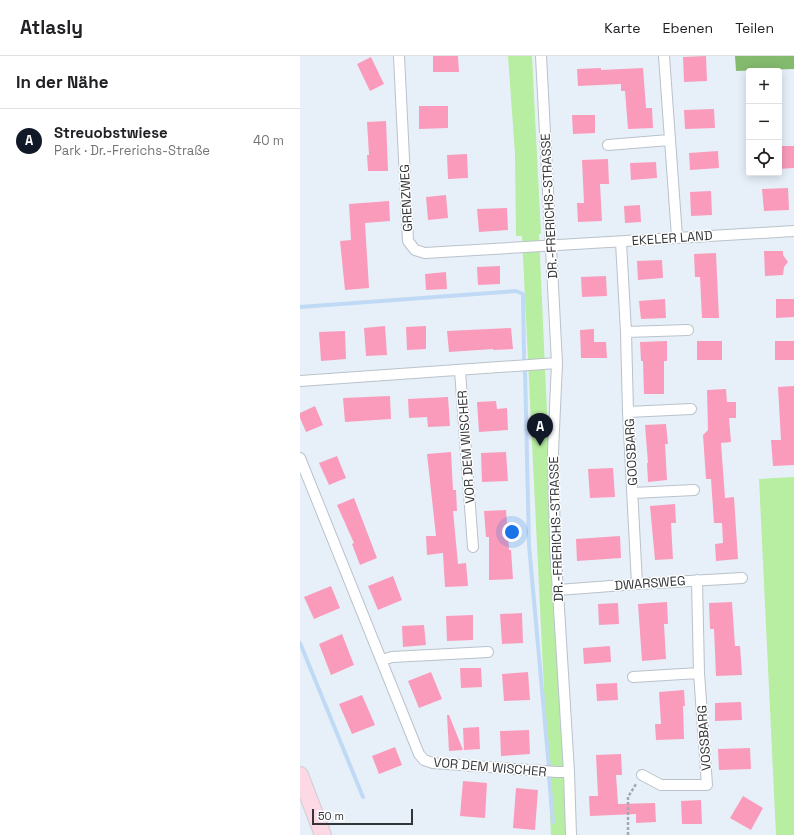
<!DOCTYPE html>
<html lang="de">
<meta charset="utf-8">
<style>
:root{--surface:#fff;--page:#f6f6f6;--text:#202124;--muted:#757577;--line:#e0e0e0;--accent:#111827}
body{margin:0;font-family:"Space Grotesk",sans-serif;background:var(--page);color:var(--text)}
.controls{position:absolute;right:12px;top:12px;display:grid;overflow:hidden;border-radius:4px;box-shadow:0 2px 10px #0003}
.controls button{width:36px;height:36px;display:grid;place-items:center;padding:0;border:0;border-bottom:1px solid var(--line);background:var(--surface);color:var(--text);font:20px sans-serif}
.scale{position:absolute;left:12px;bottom:10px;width:101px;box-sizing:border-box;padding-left:4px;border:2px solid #323639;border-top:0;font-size:11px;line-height:14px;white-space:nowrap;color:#323639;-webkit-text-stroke:3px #fff;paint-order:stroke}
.you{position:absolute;left:212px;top:476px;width:14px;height:14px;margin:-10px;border:3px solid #fff;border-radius:50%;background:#1a73e8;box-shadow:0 0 0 6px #1a73e833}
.badge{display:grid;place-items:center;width:26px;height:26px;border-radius:50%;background:var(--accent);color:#fff;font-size:13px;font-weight:700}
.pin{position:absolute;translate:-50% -33px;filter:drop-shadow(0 1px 2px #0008)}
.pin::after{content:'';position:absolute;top:21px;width:14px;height:12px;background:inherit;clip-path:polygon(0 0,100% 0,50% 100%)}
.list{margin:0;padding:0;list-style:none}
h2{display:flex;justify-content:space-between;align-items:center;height:52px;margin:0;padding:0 16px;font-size:17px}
h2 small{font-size:13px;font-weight:400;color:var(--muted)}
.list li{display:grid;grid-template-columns:26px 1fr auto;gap:12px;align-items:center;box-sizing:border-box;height:64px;padding:0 16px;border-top:1px solid var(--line)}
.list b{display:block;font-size:15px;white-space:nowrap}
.list p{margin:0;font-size:13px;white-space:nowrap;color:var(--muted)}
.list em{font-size:13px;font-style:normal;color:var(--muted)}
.icon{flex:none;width:22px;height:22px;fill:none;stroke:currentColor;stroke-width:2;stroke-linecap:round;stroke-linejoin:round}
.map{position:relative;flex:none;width:494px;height:779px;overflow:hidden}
header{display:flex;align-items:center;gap:24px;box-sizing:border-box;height:56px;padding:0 20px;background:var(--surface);border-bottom:1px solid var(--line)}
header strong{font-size:19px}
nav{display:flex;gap:22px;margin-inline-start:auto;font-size:14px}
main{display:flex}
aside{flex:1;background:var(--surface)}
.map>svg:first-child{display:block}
.green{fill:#b7eea1}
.forest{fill:#84ba6e}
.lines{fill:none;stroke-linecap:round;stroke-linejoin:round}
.stream{stroke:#c0d9f5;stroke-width:4}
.building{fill:#fa9bbb}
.minor-casing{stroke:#b9c2cb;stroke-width:12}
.primary-casing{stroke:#cecfcf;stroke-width:18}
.path{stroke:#a2a9b0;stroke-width:2.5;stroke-dasharray:3 2;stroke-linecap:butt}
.minor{stroke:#fff;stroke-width:10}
.primary{stroke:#fdd9e5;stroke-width:16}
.labels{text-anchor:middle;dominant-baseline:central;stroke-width:3;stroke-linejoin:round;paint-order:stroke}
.street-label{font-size:13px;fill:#323639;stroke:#fff}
</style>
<header>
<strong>Atlasly</strong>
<nav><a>Karte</a><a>Ebenen</a><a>Teilen</a></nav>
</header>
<main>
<aside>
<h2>In der Nähe<small></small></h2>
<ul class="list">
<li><span class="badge">A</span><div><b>Streuobstwiese</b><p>Park · Dr.-Frerichs-Straße</p></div><em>40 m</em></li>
</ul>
</aside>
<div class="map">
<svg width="494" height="779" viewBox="0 0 494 779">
<rect width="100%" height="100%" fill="#e7f0f9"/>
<!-- green -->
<path class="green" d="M208,0H232L241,178H239L266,779H251L222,180H216L215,98Z
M494,421V779H476L459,423Z"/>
<!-- forest -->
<path class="forest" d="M435,0H494V13L436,15Z"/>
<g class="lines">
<!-- stream -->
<path class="stream" d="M0,251L216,235L223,238L224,302
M225,314L229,489L249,712
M0,587L63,741
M249,721L253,766"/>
</g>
<!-- building -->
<path class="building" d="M133,0H158L159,16H133Z
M406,0L407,25L384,26L383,1Z
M71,1L84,28L70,35L57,8Z
M301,12V14L343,12L346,52H352L353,72L328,73L325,35H321V28L278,30L277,13Z
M119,50H148V72L119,73Z
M414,53L415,72L385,73L384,54Z
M272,59H295V77L273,78Z
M86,65L88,115H68L67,99H69L67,66Z
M479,90H494V112L479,113Z
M418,95L419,112L390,114L389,97Z
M167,98L168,122L148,123L147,99Z
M308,103L309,128H300L302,165L278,166L277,147H284L282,104Z
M356,106L357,122L331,124L330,107Z
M488,132L489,154L464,155L462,133Z
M411,135L412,159L391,160L390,136Z
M146,139L148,162L128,164L126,141Z
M89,145L90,165L65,167L69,232L45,234L40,185L51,184L49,148Z
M340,149L341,166L325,167L324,150Z
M207,152L208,174L179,176L177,153Z
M464,195H483V199L488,206L484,211L483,219L465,220Z
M416,197L419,262H402L400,221H395L394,198Z
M362,204L363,222L338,224L337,205Z
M200,210V228L178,229L177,211Z
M146,216L147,233L126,234L125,218Z
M306,220L307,240L282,241L281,221Z
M365,243L366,262L341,263L339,245Z
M476,243H494V261L476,262Z
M85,270L87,299L66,300L64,272Z
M126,270V293L107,294L106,271Z
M211,272L213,293L193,294V293L149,296L147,275Z
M294,273V286H306L307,302H281L280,274Z
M45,275L46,303L21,305L19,276Z
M367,285V305H364V338H344L343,305H341L340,286Z
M397,285H422V304H397Z
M475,285H494V304H475Z
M494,330V409L473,410L471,384H481L478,331Z
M426,333L427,346H436V362H429L431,386L421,387L425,442L434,441L438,503L416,505L415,488L423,487L422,467H414L411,423H406L403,379L408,374L407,334Z
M90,340L91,363L45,366L43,342Z
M148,341L150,370L128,371L127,361L109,362L108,343Z
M196,345L197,353L207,352L208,374L179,376L177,346Z
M15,350L23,369L6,376L0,362V357Z
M366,368L368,388H365L367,424L348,426L347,407H348L345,369Z
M151,396L153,434H156L157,455H153L158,508L166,507L168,530L145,531L143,497L127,499L126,480H136L127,398Z
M206,396L208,425L182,426L181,397Z
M37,400L46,422L29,429L19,407Z
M313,412L315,441L290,442L288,413Z
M54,442L77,502L60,509L52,488L54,487L37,449Z
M375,448L376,467H371L373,503L355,504L350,450Z
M206,454L209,494H211L213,523L189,524V481H186L184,455Z
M320,480L321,502L277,505L276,483Z
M93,520L102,544L78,554L68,530Z
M31,530L40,552L14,563L4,541Z
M367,546L368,568H364L366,603L342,605L338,548Z
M432,546L435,590H440L442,619L416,620L414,573H410L409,547Z
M318,547L319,568L299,569L298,548Z
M222,557L223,587L202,588L200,558Z
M173,559V584L147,585L146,560Z
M124,569L126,589L103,591L102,570Z
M42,578L54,609L31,619L19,588Z
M310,590L311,606L284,608L283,592Z
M160,612H181L182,631L161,632Z
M131,616L142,643L119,652L108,625Z
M228,616L230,644L204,645L202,618Z
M317,627L318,644L297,645L296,628Z
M384,634L385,650H383L384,683L356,684L355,668H361L359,636Z
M62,639L75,669L52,678L39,648Z
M441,646L442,664L415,665V647Z
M147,659H149L163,694L149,695Z
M179,671L180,693L164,694L163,672Z
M229,674L230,698L201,700L200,675Z
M95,691L102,709L79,718L72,700Z
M450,692L451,713L419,714L418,693Z
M321,698L322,719H316L318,748L355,747L356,766L336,767V758L290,760L289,740H298L296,699Z
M163,725L187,727L185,762L160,760Z
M216,732L238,734L235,774L213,772Z
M443,740L463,752L451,774L430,762Z
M401,744L402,768H382L381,745Z"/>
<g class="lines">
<!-- minor casing -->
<g class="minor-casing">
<path id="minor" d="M99,0L108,185L115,194L125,197L494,175
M241,0L257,307L253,396L255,487L269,716L271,779
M364,0L377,181
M308,89L369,84
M321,186L326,276L328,356L337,528
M326,276L388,274
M160,315L173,491
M0,325L257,307
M328,356L391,353
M0,402L119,698L124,704L133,707L257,716H269
M333,437L394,434
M258,534L337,528L442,522
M82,604L92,601L188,596
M333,621L399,617
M342,719L361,729H407L399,617L397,524"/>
</g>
<!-- primary casing -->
<g class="primary-casing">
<path id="primary" d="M0,719L23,779"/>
</g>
<!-- path -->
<path class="path" d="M328,779V741L336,728"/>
<!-- minor -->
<use href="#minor" class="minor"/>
<!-- primary -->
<use href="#primary" class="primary"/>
</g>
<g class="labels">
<!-- street labels -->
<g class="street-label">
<text transform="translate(106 142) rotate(-93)">GRENZWEG</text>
<text transform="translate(249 150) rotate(-93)">DR.-FRERICHS-STRASSE</text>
<text transform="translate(372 182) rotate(-4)">EKELER LAND</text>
<text transform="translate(166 391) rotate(-94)">VOR DEM WISCHER</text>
<text transform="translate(331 396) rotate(-93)">GOOSBARG</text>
<text transform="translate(256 473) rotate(-92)">DR.-FRERICHS-STRASSE</text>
<text transform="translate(350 527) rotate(-4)">DWARSWEG</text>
<text transform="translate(404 682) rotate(-94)">VOSSBARG</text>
<text transform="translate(190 711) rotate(5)">VOR DEM WISCHER</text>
</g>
</g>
</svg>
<div class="controls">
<button>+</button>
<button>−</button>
<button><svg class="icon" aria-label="locate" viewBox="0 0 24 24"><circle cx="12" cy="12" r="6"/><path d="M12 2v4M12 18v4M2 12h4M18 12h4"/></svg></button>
</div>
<div class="scale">50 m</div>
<div class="you"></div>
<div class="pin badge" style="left:240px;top:390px">A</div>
</div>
</main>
